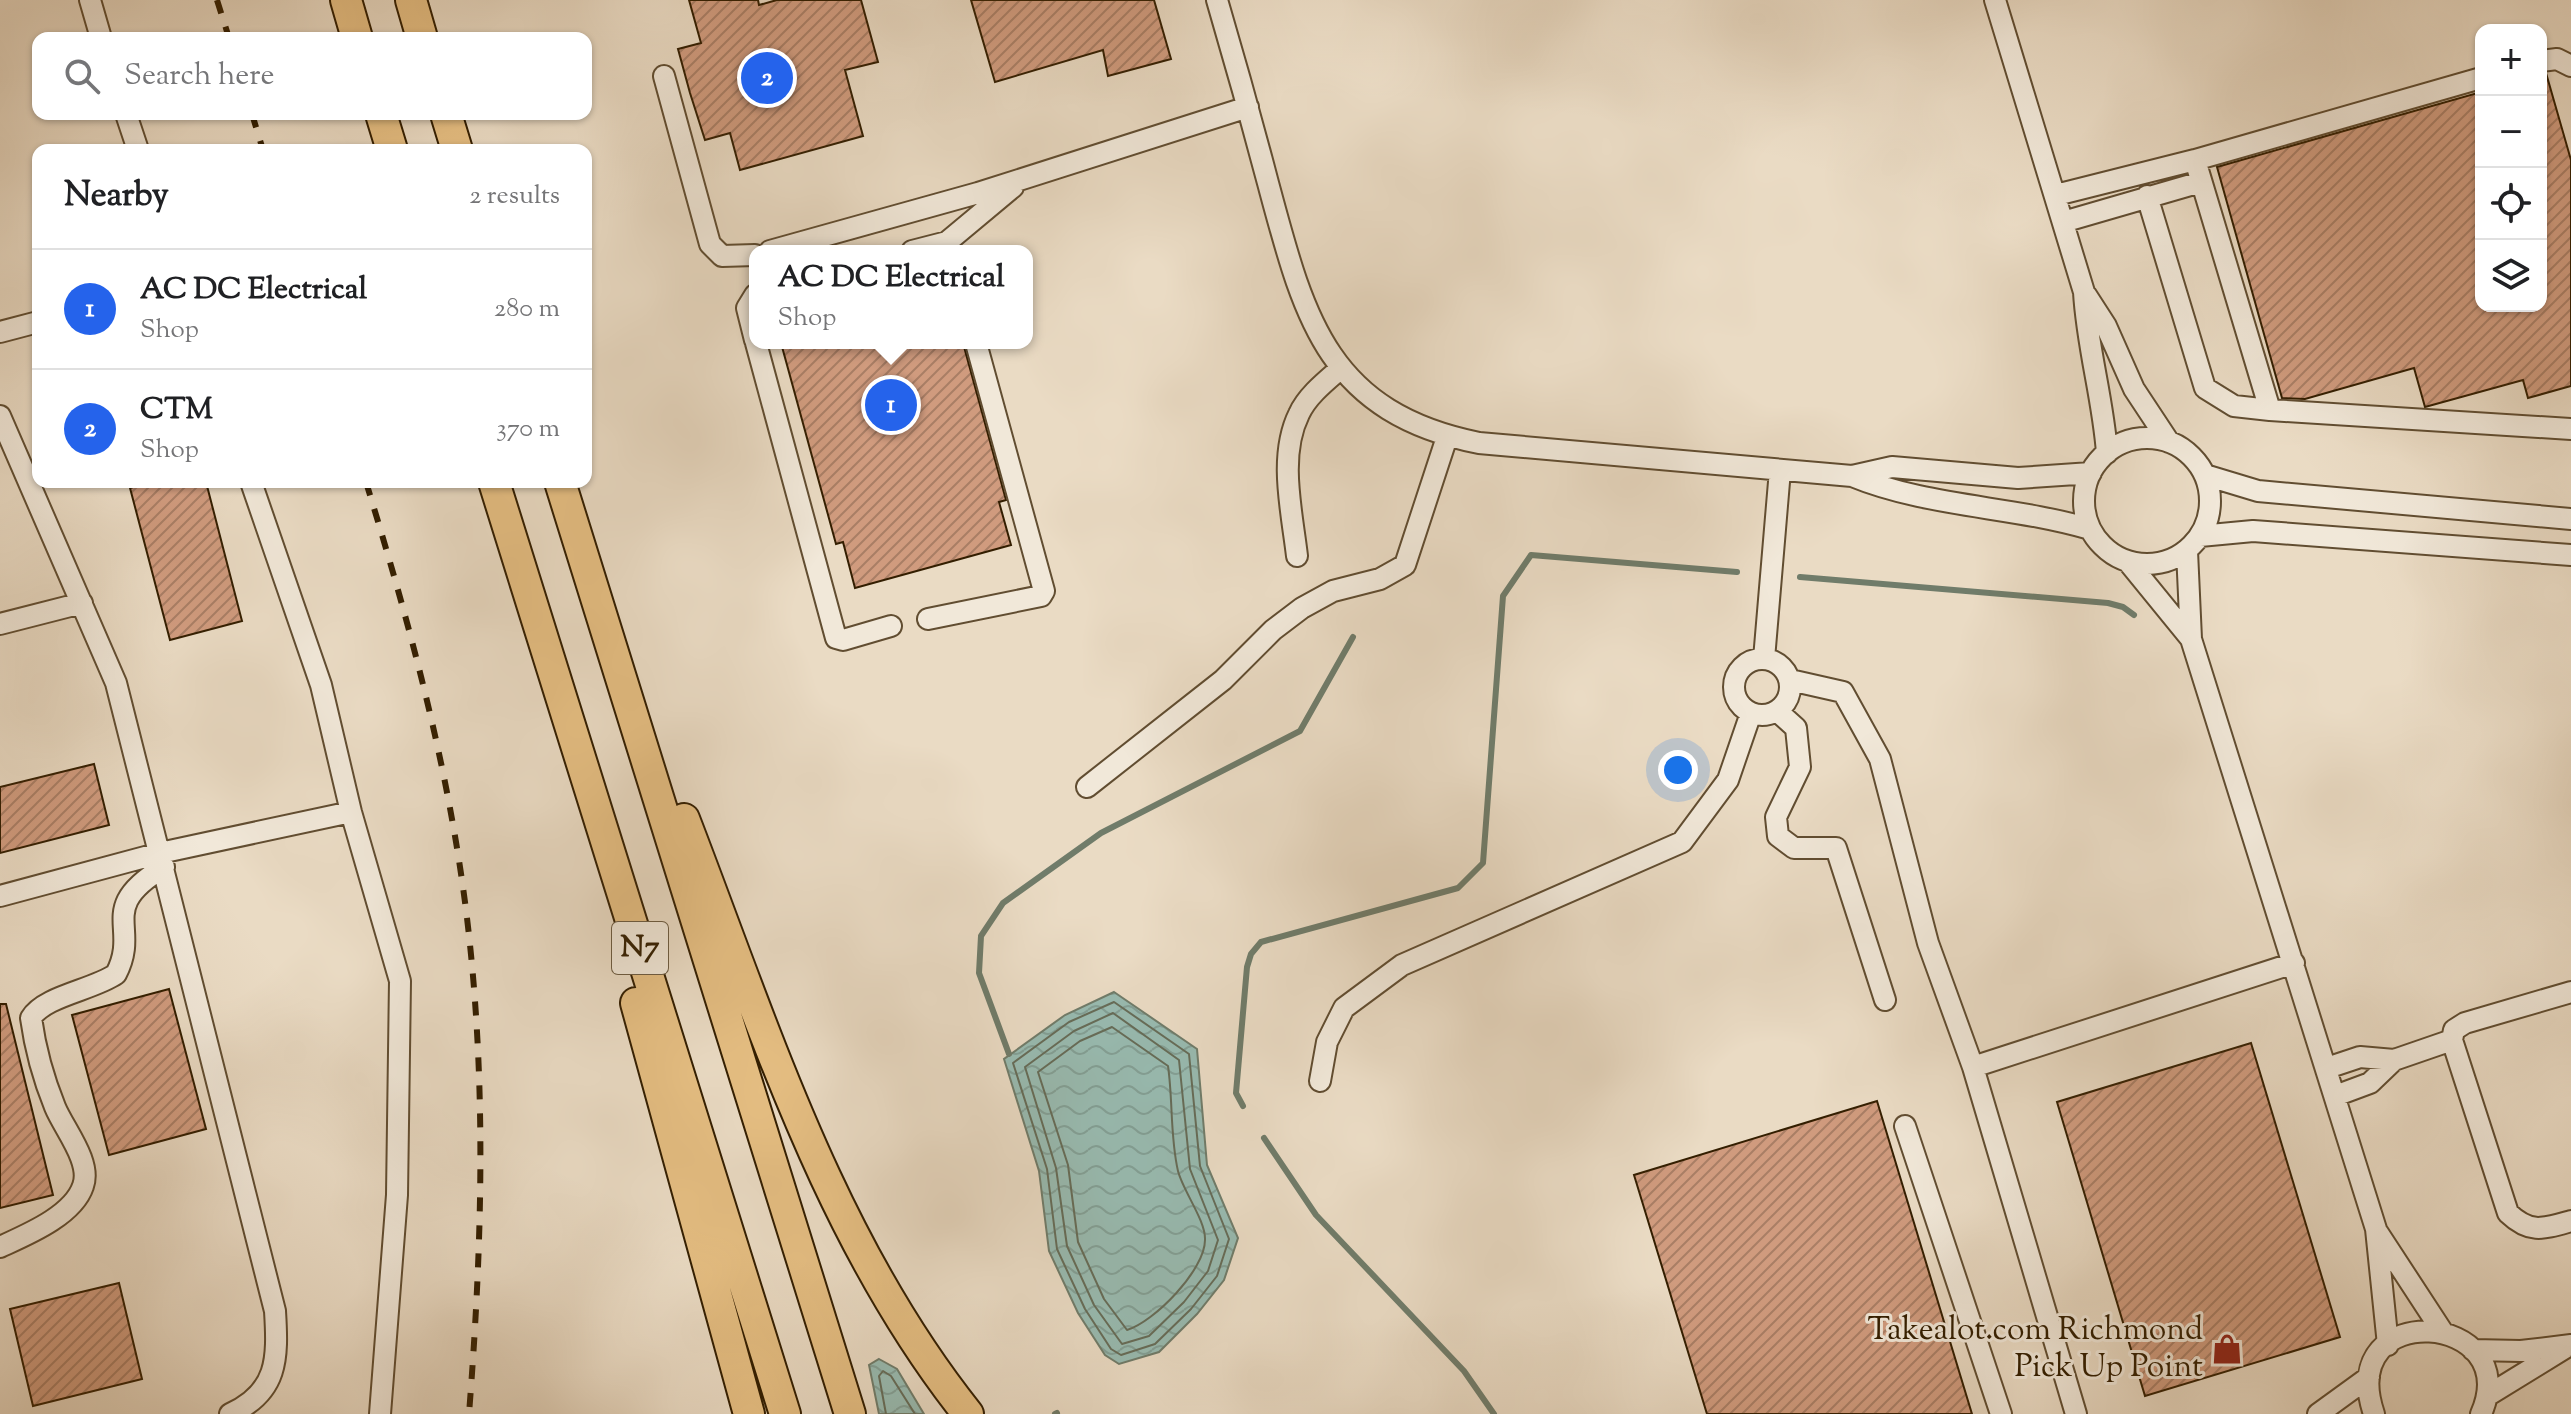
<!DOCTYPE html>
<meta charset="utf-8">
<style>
:root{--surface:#fff;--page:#f6f6f6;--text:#202124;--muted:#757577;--line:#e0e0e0;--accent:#2563eb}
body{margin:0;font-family:"Sorts Mill Goudy",serif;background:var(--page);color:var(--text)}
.controls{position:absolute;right:24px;top:24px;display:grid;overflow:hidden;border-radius:16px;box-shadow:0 2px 6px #0004}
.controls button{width:72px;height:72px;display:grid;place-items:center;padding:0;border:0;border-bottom:2px solid var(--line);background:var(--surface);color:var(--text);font:40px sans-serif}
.you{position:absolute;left:1678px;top:770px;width:28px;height:28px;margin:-20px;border:6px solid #fff;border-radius:50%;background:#1a73e8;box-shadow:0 0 0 12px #1a73e833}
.badge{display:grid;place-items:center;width:52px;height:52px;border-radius:50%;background:var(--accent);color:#fff;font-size:26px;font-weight:700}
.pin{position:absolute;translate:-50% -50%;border:4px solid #fff;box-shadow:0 2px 8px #0006}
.popup{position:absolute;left:749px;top:245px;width:284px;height:104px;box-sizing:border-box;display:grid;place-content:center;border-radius:16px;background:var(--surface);filter:drop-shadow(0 2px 6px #0005);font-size:26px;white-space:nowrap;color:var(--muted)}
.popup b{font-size:30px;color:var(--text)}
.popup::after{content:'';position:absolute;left:50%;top:100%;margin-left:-16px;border:16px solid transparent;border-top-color:var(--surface)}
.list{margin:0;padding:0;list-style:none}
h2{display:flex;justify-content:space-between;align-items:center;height:104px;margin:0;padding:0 32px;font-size:34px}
h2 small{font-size:26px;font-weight:400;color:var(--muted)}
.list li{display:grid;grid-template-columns:52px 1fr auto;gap:24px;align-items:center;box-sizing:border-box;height:120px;padding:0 32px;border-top:2px solid var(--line)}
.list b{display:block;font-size:30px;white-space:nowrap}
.list p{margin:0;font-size:26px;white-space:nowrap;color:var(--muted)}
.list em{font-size:26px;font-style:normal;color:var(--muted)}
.icon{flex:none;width:44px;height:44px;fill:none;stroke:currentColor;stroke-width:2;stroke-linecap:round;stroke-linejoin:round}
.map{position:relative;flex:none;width:2571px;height:1414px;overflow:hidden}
.search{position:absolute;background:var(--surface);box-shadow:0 2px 6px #0004;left:32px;top:32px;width:560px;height:88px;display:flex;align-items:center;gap:20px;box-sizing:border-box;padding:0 28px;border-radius:16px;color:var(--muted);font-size:30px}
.panel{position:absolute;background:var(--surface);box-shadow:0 2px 6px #0004;left:32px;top:144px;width:560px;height:344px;border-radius:16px}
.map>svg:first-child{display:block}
.water{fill:url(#water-waves);stroke:#707c6a;stroke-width:2}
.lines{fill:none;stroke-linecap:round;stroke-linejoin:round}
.shore{stroke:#666c58;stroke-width:2}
.stream{stroke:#707c6a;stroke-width:6}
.building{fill:url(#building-hatch);stroke:#331e00;stroke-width:2}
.minor-casing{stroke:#614d31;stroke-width:24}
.highway-casing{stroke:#331e00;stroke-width:34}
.minor{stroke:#f1e8d9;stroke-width:20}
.highway{stroke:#e5be82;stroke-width:30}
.rail{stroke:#331e00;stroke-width:6;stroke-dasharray:14 14;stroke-linecap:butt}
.labels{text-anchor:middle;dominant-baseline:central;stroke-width:6;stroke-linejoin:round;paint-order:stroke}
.shield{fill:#f1e8d9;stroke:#6c5b41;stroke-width:2}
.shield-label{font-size:30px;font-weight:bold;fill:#331e00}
.poi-label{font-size:32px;fill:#331e00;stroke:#f1e8d9;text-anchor:end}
</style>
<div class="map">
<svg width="2571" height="1414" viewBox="0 0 2571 1414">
<defs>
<pattern id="water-waves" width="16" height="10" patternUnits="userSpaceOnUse" patternTransform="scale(2)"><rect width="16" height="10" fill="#98bbb1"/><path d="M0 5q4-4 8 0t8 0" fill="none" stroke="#83a096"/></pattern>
<pattern id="building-hatch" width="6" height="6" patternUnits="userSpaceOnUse" patternTransform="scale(2)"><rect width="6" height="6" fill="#d09b7e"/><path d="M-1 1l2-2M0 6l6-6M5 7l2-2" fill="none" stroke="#a97e65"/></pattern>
</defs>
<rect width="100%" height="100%" fill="#eadbc4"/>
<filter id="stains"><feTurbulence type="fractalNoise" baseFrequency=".0025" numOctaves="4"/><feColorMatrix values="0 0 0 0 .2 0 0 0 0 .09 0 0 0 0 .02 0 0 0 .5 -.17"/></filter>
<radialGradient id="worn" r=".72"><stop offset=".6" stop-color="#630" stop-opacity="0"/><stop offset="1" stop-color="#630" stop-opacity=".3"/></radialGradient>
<!-- water -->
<path class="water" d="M1114,992L1197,1049L1207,1165L1238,1238L1224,1280L1197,1314L1159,1352L1119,1364L1105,1355L1078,1313L1049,1251L1039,1171L1004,1059L1065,1015Z
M879,1359L897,1369L924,1414H879L869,1365Z"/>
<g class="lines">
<!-- shore -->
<path class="shore" d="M1114,1002L1189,1054L1200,1166L1229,1239L1217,1276L1191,1309L1155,1344L1121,1355L1111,1349L1085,1309L1057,1249L1047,1169L1013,1063L1069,1022Z
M1113,1013L1179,1060L1190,1169L1218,1240L1208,1271L1184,1302L1149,1336L1122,1344L1094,1305L1067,1246L1056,1168L1025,1067L1074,1031Z
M1112,1027L1168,1066C1173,1100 1170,1137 1178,1171C1183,1191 1206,1221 1205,1240C1205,1270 1154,1322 1127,1330L1104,1299L1078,1242L1068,1165L1038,1072L1080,1041Z
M886,1414L879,1376L883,1371L891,1376L915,1414"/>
<!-- stream -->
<path class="stream" d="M1800,577L2108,603L2123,607L2134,615
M1009,1054L979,973L981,936L1003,903L1101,833L1300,731L1353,637
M1243,1106L1236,1093L1247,967L1251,954L1261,942L1458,888L1483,863L1503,596L1531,555L1737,572
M1264,1138L1316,1215L1464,1371L1494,1414
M1055,1414L1057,1413"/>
</g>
<!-- building -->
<path class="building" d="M689,0H758L759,5L777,0H861L878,62L845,70L863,136L740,170L730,133L705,140L690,93L678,49L701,43Z
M971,0H1154L1171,59L1108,76L1103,50L995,82Z
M2546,73L2571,160V386L2528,398L2523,380L2425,407L2414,368L2305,399L2282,398L2217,167L2481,92V306H2541V74Z
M781,343H963L1006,500L999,502L1011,545L855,588L843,542L836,544Z
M152,482H206L242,621L170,640L130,488Z
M94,764L109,825L0,853V787Z
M169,989L206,1129L109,1155L72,1015Z
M0,1004H6L53,1195L0,1208Z
M2251,1043L2340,1337L2145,1396L2057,1102Z
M1877,1101L1972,1414H1707L1634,1175Z
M119,1283L142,1379L33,1406L10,1309Z"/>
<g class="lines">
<!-- minor casing -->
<g class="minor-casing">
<path id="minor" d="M90,0L101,38
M1217,0C1235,61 1252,122 1268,183C1304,317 1326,412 1479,443L1852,476C1927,507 2012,506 2090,529
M1995,0L2084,292C2087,347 2103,398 2107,453
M2541,61L2557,59L2571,66
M664,76L710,244L722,256L755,255
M126,114L138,150
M2056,195L2195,160L2481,78
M2147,196L2205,388L2234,406L2270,410L2195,160
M2063,222L2201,182
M770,251L978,193L1248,107
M912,251L947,242L1013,187
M755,295L747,308L755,340
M2086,295L2106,326L2134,389L2169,442
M0,332L38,322
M756,343L836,638L843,640L891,626
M2270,410L2571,429
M0,416L116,683L275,1311C278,1359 278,1392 230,1414
M2084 501a63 63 0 1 1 126 0a63 63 0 1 1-126 0Z
M2205,475L2258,491L2571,519
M1852,476L1892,467L2018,478L2091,473
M251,482L321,685L351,812L400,981L397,1195L380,1414
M2200,536L2253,531L2571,555
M2187,551L2191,639L2376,1229L2388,1345
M1297,556C1292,512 1278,456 1299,414C1307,396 1326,381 1341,368
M2129,563L2191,639
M928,619L1041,596L1044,591L976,343
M0,624L82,603
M1764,659L1780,470
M1734 687a28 28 0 1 1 56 0a28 28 0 1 1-56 0Z
M1790,680L1843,692L1880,759L1928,943L1973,1067
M1777,711L1796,728L1800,767L1776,817L1778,836L1794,848H1836L1885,1000
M1087,787L1223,680L1273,630L1302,608L1333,591L1380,579L1405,565L1447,437
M0,896L160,853L351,812
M2571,992L2465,1023L2454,1030L2452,1040L2508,1213C2530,1234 2543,1229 2571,1221
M2327,1068L2360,1057L2394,1060L2452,1040
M1320,1081L1327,1042L1344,1008L1402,965L1682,842L1728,780L1751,713
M2335,1096L2370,1083L2394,1060
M1905,1126L2001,1414
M2378,1233L2442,1331
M0,1247C26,1235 73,1216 83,1186C92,1162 64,1129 55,1107C44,1080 35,1047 31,1018C44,996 93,990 116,974C141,926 95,909 164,867
M2473,1350L2521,1351L2571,1345
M2487,1396L2565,1348
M2076,1414L1973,1067L2294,963
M2318,1414L2369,1377
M2374,1414C2334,1296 2526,1312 2481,1414"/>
</g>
<!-- highway casing -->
<g class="highway-casing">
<path id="highway" d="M346,0L357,38
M411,0L422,38
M381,114L392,150
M446,114L457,150
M494,482L785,1414
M560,482L850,1414
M684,819C763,1024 829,1240 968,1414
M636,1003L749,1414"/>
</g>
<!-- minor -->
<use href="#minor" class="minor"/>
<!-- highway -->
<use href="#highway" class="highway"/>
<!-- rail -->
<path class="rail" d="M217,0L229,38
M252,114L263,150
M366,482C410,625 449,769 467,918C487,1085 482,1247 469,1414"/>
</g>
<!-- icons -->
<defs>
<g id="shop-bare" transform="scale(2.4)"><path d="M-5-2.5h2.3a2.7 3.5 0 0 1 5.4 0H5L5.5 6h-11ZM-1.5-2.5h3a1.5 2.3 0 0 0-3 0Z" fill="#8f2418" stroke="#f1e8d9" stroke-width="2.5" paint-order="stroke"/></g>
</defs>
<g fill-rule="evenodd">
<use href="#shop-bare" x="2227" y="1349"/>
</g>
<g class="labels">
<!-- shield labels -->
<rect class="shield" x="612" y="922" width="56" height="52" rx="6"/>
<g class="shield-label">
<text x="640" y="948">N7</text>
</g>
<!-- poi labels -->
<g class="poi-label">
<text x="2203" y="1331">Takealot.com Richmond<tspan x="2203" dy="37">Pick Up Point</tspan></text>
</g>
</g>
<rect width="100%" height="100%" filter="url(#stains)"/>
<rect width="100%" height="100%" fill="url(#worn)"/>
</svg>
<div class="controls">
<button>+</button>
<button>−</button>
<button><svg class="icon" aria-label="locate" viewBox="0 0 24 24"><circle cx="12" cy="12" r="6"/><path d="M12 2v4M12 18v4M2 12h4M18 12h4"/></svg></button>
<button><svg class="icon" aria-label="layers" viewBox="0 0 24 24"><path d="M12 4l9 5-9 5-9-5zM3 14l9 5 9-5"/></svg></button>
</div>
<div class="you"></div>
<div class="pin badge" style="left:891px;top:405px">1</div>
<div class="popup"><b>AC DC Electrical</b>Shop</div>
<div class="pin badge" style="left:767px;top:78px">2</div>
<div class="search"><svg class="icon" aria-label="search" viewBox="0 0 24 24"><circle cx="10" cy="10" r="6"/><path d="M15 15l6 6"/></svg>Search here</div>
<section class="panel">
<h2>Nearby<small>2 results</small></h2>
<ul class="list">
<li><span class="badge">1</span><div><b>AC DC Electrical</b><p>Shop</p></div><em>280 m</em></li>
<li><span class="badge">2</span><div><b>CTM</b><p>Shop</p></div><em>370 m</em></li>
</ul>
</section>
</div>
